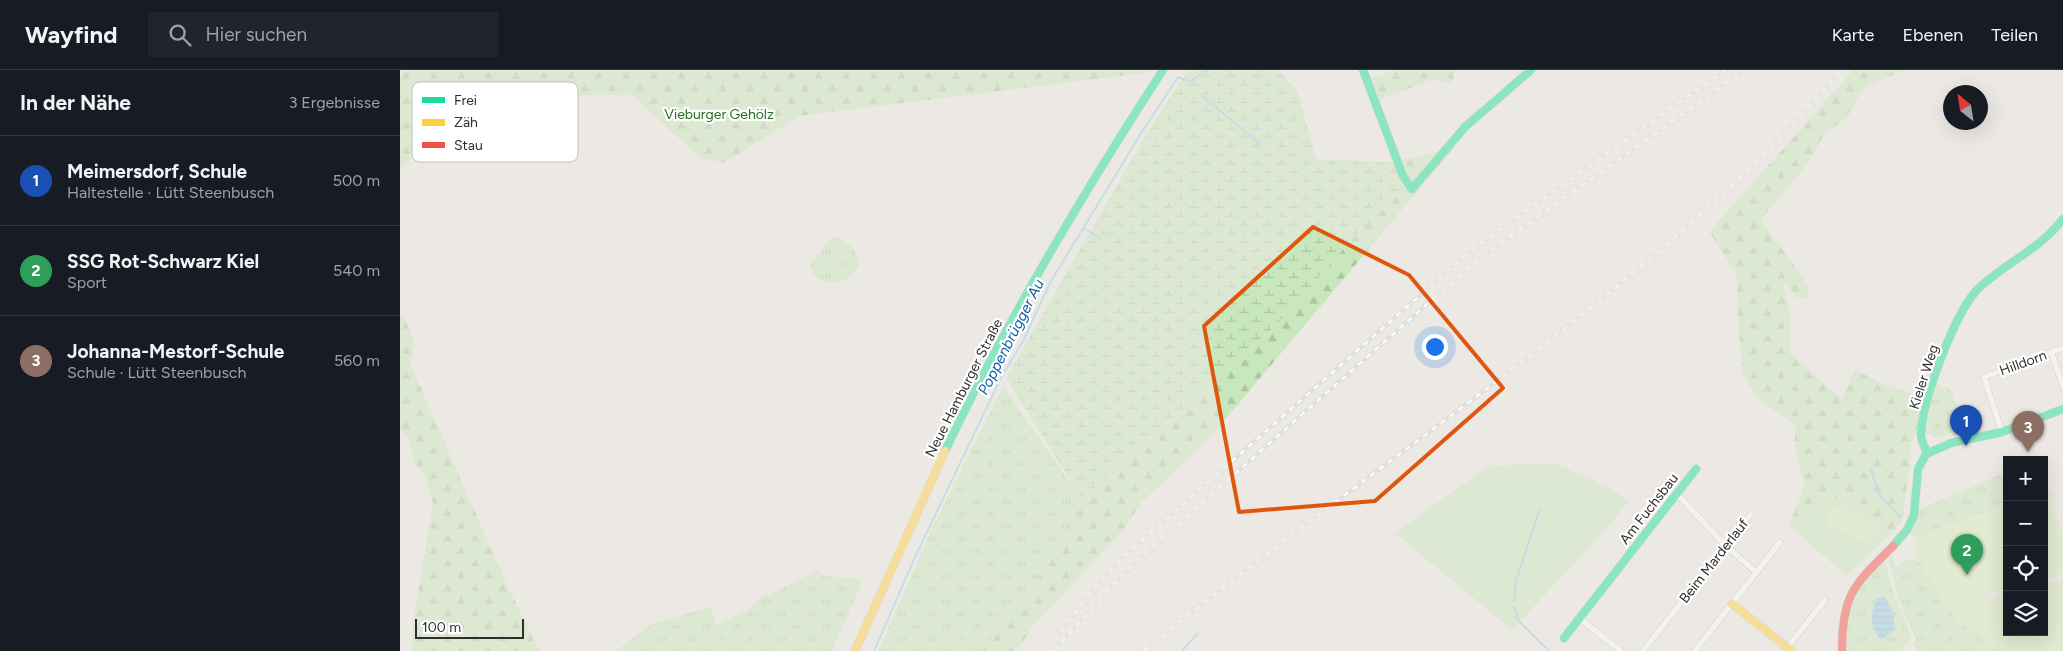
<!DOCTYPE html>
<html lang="de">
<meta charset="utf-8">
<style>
:root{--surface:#171b24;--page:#20242c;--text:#f1f3f6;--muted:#9ea1a6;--line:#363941;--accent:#8c9099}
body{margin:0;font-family:Figtree,sans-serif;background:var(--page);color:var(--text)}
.controls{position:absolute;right:15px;bottom:15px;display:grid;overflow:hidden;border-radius:0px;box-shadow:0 5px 20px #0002}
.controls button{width:45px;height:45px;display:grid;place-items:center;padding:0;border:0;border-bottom:1px solid var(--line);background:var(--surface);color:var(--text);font:25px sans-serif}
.compass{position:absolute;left:1543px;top:15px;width:45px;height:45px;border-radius:50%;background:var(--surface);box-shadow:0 5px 20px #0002;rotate:330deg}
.scale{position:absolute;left:15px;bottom:12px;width:109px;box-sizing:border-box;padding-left:5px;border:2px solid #2e2e2e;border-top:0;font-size:14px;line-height:18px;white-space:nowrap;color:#2e2e2e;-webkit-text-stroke:4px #fff;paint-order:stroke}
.you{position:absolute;left:1034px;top:276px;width:18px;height:18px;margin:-12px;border:4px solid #fff;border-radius:50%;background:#1a73e8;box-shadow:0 0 0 8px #1a73e833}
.badge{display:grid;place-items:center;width:32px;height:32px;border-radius:50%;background:var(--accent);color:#fff;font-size:16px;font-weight:700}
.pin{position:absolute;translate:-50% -41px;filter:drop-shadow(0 1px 2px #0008)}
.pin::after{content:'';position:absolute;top:26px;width:18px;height:15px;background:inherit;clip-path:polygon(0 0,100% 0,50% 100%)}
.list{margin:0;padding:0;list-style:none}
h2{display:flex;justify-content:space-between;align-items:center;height:65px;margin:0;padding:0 20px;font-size:21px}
h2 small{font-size:16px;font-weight:400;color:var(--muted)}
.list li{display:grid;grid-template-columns:32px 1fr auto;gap:15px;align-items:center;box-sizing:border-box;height:90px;padding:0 20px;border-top:1px solid var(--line)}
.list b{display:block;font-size:19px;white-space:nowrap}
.list p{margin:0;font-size:16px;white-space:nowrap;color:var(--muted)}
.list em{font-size:16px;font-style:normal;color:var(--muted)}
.icon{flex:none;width:28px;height:28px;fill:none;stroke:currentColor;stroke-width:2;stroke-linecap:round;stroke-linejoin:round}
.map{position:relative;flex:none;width:1663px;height:581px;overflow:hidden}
header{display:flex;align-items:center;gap:30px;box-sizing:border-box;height:70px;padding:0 25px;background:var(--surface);border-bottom:1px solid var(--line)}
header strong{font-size:24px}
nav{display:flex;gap:28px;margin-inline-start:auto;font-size:18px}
.search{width:350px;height:45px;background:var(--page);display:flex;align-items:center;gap:12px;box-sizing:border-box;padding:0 18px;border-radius:0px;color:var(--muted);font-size:19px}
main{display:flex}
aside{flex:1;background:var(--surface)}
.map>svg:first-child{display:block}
.grass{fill:url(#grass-tufts)}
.forest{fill:url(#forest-firs)}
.wetland{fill:url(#wetland-marsh)}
.park{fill:#c9e7bc}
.pitch{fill:#d4ebba}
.water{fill:url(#water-rules)}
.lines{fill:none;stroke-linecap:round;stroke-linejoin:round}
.stream{stroke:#97ceee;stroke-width:2}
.street-casing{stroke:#c5c5c5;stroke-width:7}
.fast-casing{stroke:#c5c5c5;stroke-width:9}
.slow-casing{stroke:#c5c5c5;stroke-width:9}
.jam-casing{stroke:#c5c5c5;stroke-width:9}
.street{stroke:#fcfcfb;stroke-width:5.5}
.fast{stroke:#16e098;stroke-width:8}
.slow{stroke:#ffcf43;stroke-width:8}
.jam{stroke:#f24e42;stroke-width:8}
.rail-casing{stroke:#dfdfe1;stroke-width:4}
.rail{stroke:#fff;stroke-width:2;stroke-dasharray:5.5;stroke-linecap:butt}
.marked{fill:none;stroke:#df570e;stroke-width:4;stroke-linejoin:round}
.labels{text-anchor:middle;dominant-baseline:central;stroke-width:4.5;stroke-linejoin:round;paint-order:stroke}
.park-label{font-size:14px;fill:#226f1a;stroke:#fff}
.street-label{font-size:14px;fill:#2e2e2e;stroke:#fff}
.water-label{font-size:15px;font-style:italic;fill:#0b5fa5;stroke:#fff}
.key{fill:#fff;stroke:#c0c0c0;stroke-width:1}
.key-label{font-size:14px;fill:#2e2e2e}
</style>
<header>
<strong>Wayfind</strong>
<div class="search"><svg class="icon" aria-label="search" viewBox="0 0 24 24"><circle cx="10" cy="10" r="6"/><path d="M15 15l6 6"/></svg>Hier suchen</div>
<nav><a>Karte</a><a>Ebenen</a><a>Teilen</a></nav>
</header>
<main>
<aside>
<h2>In der Nähe<small>3 Ergebnisse</small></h2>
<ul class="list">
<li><span class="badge" style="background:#1a4fb4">1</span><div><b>Meimersdorf, Schule</b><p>Haltestelle · Lütt Steenbusch</p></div><em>500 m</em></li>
<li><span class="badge" style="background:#2e9e5b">2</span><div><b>SSG Rot-Schwarz Kiel</b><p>Sport</p></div><em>540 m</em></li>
<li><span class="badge" style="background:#8d6e63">3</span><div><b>Johanna-Mestorf-Schule</b><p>Schule · Lütt Steenbusch</p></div><em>560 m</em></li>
</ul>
</aside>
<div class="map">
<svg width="1663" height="581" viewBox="0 0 1663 581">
<defs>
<pattern id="grass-tufts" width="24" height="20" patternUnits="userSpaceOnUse" patternTransform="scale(1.25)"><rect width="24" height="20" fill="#c9e7bc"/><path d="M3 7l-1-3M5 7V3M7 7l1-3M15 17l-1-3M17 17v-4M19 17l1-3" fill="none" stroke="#adc6a2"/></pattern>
<pattern id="forest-firs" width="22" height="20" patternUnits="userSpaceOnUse" patternTransform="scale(1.25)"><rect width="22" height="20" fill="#c9e7bc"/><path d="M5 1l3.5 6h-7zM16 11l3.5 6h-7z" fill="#adc6a2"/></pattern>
<pattern id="wetland-marsh" width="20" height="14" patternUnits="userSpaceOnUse" patternTransform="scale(1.25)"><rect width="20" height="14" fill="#c9e7bc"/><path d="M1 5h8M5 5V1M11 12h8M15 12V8" fill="none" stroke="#adc6a2"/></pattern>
<pattern id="water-rules" width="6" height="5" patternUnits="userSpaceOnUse" patternTransform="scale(1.25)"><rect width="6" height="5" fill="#97ceee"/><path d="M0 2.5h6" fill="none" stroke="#82b1cc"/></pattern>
</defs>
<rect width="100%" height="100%" fill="#ece9e4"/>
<!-- grass -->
<path class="grass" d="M435,166C450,175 456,177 459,196C456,200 453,206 448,208C433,218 414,214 410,195L428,170Z
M1536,313L1551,320L1564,358L1537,368L1524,362Z
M603,317L682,429L632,518L582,581H478L533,456Z
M1602,404L1607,416V435L1516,468L1511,464L1520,439Z
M1492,484L1495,497L1499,496C1505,488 1509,488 1519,491L1558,552L1574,561L1590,575L1600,581H1519L1513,575L1516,568C1502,543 1494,515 1489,487Z
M1485,490L1490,513L1511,567L1501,581H1446C1446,565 1444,546 1449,530C1455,516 1473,499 1485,490Z
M417,500L420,501V505L463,510L432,581H216L251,554L310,537L317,555L347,540L366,523L369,525Z"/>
<!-- forest -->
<path class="forest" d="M8,0H747L745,3L399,46L324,93L299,87L232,25C193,26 150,23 113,34C70,47 31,68 0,99V5Z
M995,0H1055L1053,12C1045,14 1040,10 1032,10L979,30L971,9Z
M1453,0H1503L1464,18L1446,48L1424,64L1410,91L1361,149L1410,218L1406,229L1395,227L1382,209L1390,243L1391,283L1442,330L1455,300L1484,314L1523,327L1518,360L1511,374V388L1502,451L1493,462L1426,424L1397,462L1389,454L1405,416L1394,375L1396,356L1356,327L1342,303L1336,203L1309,162Z
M1054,78L807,371L741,433L723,461L633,556L617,581H582L632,518L682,429L792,329L862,269L897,232L951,170L1006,118L994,92Z
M0,243C12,262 18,271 10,293L107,515L140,581H11L14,547L33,434L25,406L14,393L9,369L0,361Z"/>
<!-- wetland -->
<path class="wetland" d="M791,0H879L898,23L916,89L994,92L1006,118L951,170L897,232L862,269L792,329L682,429L606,308L744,68L781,10Z"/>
<!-- park -->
<path class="park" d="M1156,394L1209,417L1229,431L1199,467L1112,560L995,463L1083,400L1095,395Z
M1426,424L1493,462L1446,506L1397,462Z"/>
<!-- pitch -->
<path class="pitch" d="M1655,421L1650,430L1663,463V504L1644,509V424Z
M1434,435L1477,456L1468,475L1425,454Z
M1607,435V519L1587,524V530L1607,524V562H1644V514L1663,510V581H1600L1590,575L1574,561L1558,552L1519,491L1515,481L1517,467Z"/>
<!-- water -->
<path class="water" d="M1485,527L1493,542L1495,559L1481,570C1469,554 1470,548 1476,529Z"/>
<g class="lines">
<!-- stream -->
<path class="stream" d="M802,26L861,74
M683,158L700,168
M1471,399L1478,423L1500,447
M1114,531L1116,511L1140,438
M1114,537L1118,550L1149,581
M474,581L516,485L600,310L623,271L651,211L740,65L778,7L789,12L807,0
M782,581L797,564"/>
<!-- street casing -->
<g class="street-casing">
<path id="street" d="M1651,282L1663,316
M1602,362L1584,307L1663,278
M1277,424L1326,476L1357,503
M1179,548L1221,581
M1387,578L1425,530
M1243,581L1351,444
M1295,581L1380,472"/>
</g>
<!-- fast casing -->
<g class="fast-casing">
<path id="fast" d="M963,0L1003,106L1012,119L1065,57L1131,0
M545,381C608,248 683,123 763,0
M1527,383C1525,377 1521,371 1521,365C1521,333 1556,238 1580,217C1607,192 1640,179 1663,149
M1493,476L1507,460L1514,445L1518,399L1526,384L1551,373L1602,362L1663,339
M1164,568L1296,399"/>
</g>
<!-- slow casing -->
<g class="slow-casing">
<path id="slow" d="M1332,534L1392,581
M455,581L545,381"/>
</g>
<!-- jam casing -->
<g class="jam-casing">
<path id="jam" d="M1442,581C1442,524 1454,515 1493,476"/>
</g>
<!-- street -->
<use href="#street" class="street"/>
<!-- fast -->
<use href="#fast" class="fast"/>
<!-- slow -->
<use href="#slow" class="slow"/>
<!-- jam -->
<use href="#jam" class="jam"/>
<!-- rail casing -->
<g class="rail-casing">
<path id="rail" d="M655,571L684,530L720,490L1061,189L1095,163L1325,0
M654,581L711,517L743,485L1068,198L1102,172L1345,0
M744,581C856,489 974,404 1089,317C1216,220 1337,123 1441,0"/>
</g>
<!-- rail -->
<use href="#rail" class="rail"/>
</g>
<!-- marked area -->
<path d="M0 0H1663V581H0ZM913,157L1009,205L1103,318L975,431L839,442L804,256Z" fill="#ece9e4" fill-opacity=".55" fill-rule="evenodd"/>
<path class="marked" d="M913,157L1009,205L1103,318L975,431L839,442L804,256Z"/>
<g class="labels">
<!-- park labels -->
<g class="park-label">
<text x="319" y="44">Vieburger Gehölz</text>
</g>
<!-- street labels -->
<g class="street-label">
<text transform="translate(1623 293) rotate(-20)">Hilldorn</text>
<text transform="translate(1524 307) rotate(-72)">Kieler Weg</text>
<text transform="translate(564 318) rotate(-63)">Neue Hamburger Straße</text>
<text transform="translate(1249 439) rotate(-52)">Am Fuchsbau</text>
<text transform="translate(1314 491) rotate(-52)">Beim Marderlauf</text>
</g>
<!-- water labels -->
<g class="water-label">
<text transform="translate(611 267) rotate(-63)">Poppenbrügger Au</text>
</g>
</g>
<!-- legend -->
<rect x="12" y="12" width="166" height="80" rx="8" class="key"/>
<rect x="22" y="27" width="23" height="6" fill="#16e098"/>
<rect x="22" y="49" width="23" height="7" fill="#ffcf43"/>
<rect x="22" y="72" width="23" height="6" fill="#f24e42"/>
<g class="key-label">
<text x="54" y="35">Frei</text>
<text x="54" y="57">Zäh</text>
<text x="54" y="80">Stau</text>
</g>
</svg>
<div class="controls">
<button>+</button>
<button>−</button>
<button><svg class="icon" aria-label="locate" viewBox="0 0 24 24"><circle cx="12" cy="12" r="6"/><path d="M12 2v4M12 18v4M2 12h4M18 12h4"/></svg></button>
<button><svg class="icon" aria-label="layers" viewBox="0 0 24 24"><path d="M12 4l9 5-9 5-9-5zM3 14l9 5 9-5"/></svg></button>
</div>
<svg class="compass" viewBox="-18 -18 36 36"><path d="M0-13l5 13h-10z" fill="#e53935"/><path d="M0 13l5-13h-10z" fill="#9ea1a6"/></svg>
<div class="scale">100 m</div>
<div class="you"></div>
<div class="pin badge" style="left:1566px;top:376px;background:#1a4fb4">1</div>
<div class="pin badge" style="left:1567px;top:505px;background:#2e9e5b">2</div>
<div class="pin badge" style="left:1628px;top:382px;background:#8d6e63">3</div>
</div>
</main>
